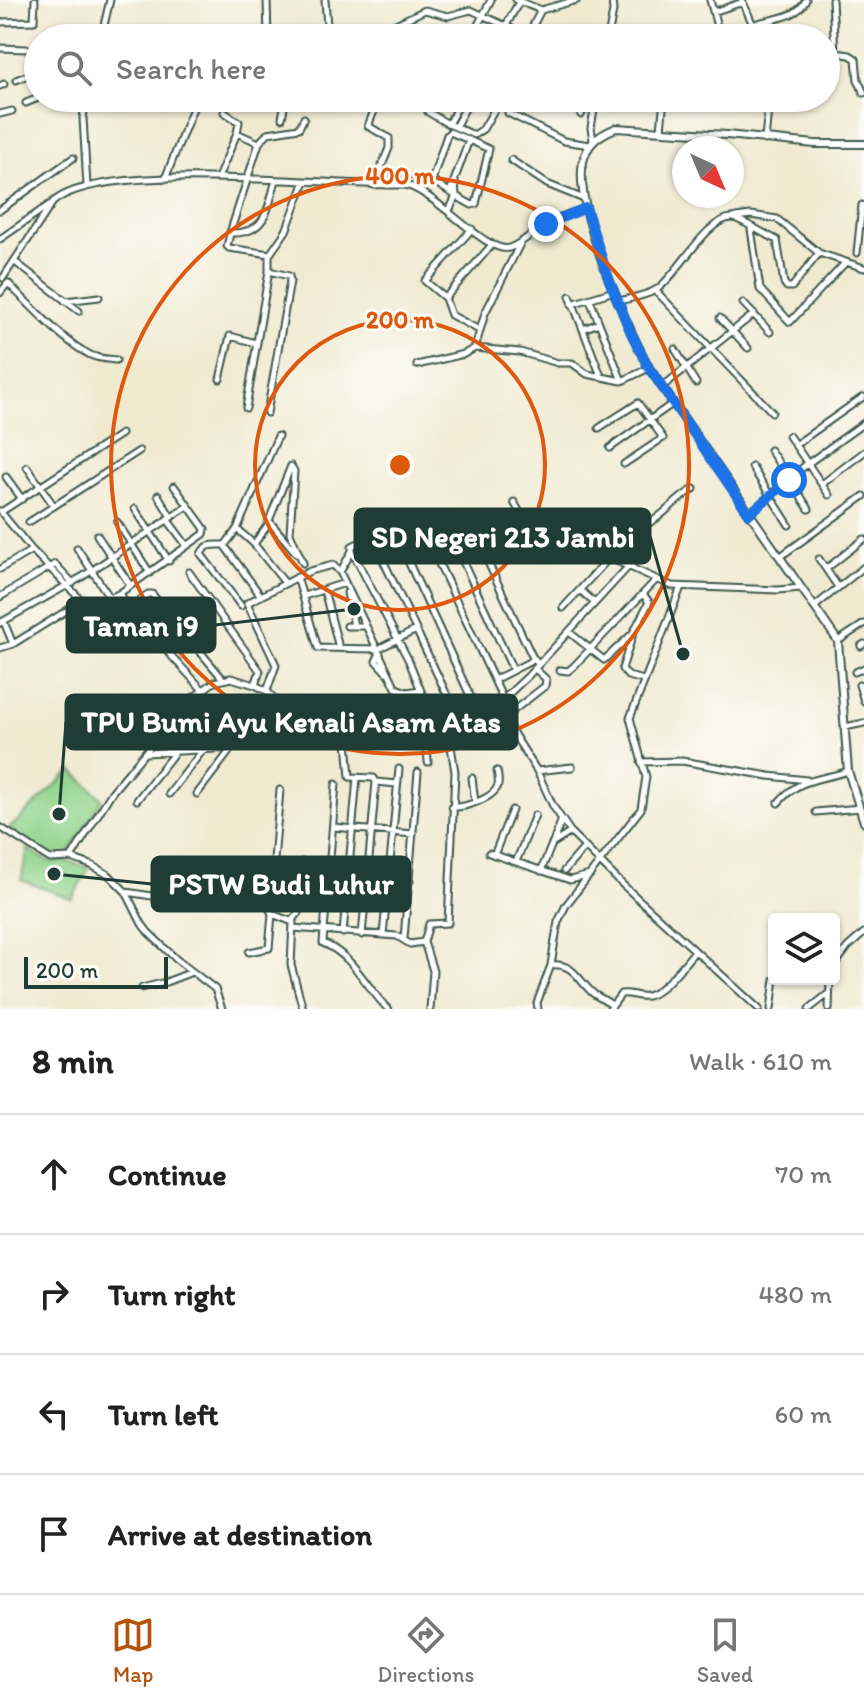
<!DOCTYPE html>
<meta charset="utf-8">
<style>
:root{--surface:#fff;--page:#f6f6f6;--text:#222;--muted:#767676;--line:#e0e0e0;--accent:#b45309}
body{margin:0;font-family:Itim,sans-serif;background:var(--page);color:var(--text)}
.controls{position:absolute;right:24px;bottom:24px;display:grid;overflow:hidden;border-radius:8px;box-shadow:0 2px 6px #0004}
.controls button{width:72px;height:72px;display:grid;place-items:center;padding:0;border:0;border-bottom:2px solid var(--line);background:var(--surface);color:var(--text);font:40px sans-serif}
.compass{position:absolute;left:672px;top:136px;width:72px;height:72px;border-radius:50%;background:var(--surface);box-shadow:0 2px 6px #0004;rotate:136deg}
.scale{position:absolute;left:24px;bottom:20px;width:144px;box-sizing:border-box;padding-left:8px;border:4px solid #1f3d34;border-top:0;font-size:22px;line-height:28px;white-space:nowrap;color:#1f3d34;-webkit-text-stroke:6px #fdfcf7;paint-order:stroke}
.stop{position:absolute;width:24px;height:24px;margin:-18px;border:6px solid #1a73e8;border-radius:50%;background:#fff}
.stop.end{background:#1a73e8;border-color:#fff;box-shadow:0 2px 8px #0008}
.list{margin:0;padding:0;list-style:none}
h2{display:flex;justify-content:space-between;align-items:center;height:104px;margin:0;padding:0 32px;font-size:34px}
h2 small{font-size:26px;font-weight:400;color:var(--muted)}
.list li{display:grid;grid-template-columns:52px 1fr auto;gap:24px;align-items:center;box-sizing:border-box;height:120px;padding:0 32px;border-top:2px solid var(--line)}
.list b{display:block;font-size:30px;white-space:nowrap}
.list em{font-size:26px;font-style:normal;color:var(--muted)}
.icon{flex:none;width:44px;height:44px;fill:none;stroke:currentColor;stroke-width:2;stroke-linecap:round;stroke-linejoin:round}
.map{position:relative;flex:none;width:864px;height:1009px;overflow:hidden}
.search{position:absolute;background:var(--surface);box-shadow:0 2px 6px #0004;left:24px;right:24px;top:24px;height:88px;display:flex;align-items:center;gap:20px;box-sizing:border-box;padding:0 28px;border-radius:44px;color:var(--muted);font-size:30px}
.sheet{height:584px;background:var(--surface)}
nav{display:flex;justify-content:space-around;align-items:center;box-sizing:border-box;height:112px;border-top:2px solid var(--line);background:var(--surface);font-size:22px;color:var(--muted)}
nav a{display:grid;justify-items:center;gap:4px}
nav .on{color:var(--accent)}
.map>svg:first-child{display:block}
.green{fill:#91d48c;stroke:#588860;stroke-width:2}
.lines{fill:none;stroke-linecap:round;stroke-linejoin:round}
.minor-casing{stroke:#3e574c;stroke-width:9}
.tertiary-casing{stroke:#3e574c;stroke-width:10}
.minor{stroke:#fff;stroke-width:5}
.tertiary{stroke:#fff;stroke-width:6}
.route{stroke:#1a73e8;stroke-width:10}
.ring{fill:none;stroke:#de580e;stroke-width:4}
.centre{fill:#de580e;stroke:#fdfcf7;stroke-width:4}
.ring-label{font-size:24px;text-anchor:middle;font-weight:bold;fill:#de580e;stroke:#fdfcf7;stroke-width:6;stroke-linejoin:round;paint-order:stroke}
.leader{fill:none;stroke:#1f3d34;stroke-width:3}
.callout-dot{fill:#1f3d34;stroke:#fdfcf7;stroke-width:3}
.callout{fill:#1f3d34;stroke:#1f3d34;stroke-width:3}
.callout-label{font-size:30px;text-anchor:middle;font-weight:bold;fill:#fff}
</style>
<div class="map">
<svg width="864" height="1009" viewBox="0 0 864 1009">
<rect width="100%" height="100%" fill="#fdfcf7"/>
<filter id="ink" filterUnits="userSpaceOnUse"><feTurbulence type="fractalNoise" baseFrequency=".0125" numOctaves="2"/><feDisplacementMap in="SourceGraphic" scale="16" xChannelSelector="R" yChannelSelector="G"/><feConvolveMatrix kernelMatrix="1 2 1 2 8 2 1 2 1" color-interpolation-filters="sRGB"/></filter>
<filter id="wash" filterUnits="userSpaceOnUse"><feTurbulence type="fractalNoise" baseFrequency=".006" numOctaves="4" result="noise"/><feDisplacementMap in="SourceGraphic" scale="32" xChannelSelector="R" yChannelSelector="G"/><feGaussianBlur stdDeviation="1.8" result="paint"/><feColorMatrix in="noise" values="0 0 0 0 0 0 0 0 0 0 0 0 0 0 0 0 0 1.4 0 .05"/><feComposite in="paint" operator="in"/></filter>
<g filter="url(#wash)">
<rect width="100%" height="100%" fill="#f0ead1"/>
<!-- green -->
<path class="green" d="M72,770L102,799L66,858L44,853L9,829Z
M28,849L48,861L71,862L89,868L72,899L21,880Z"/>
</g>
<g filter="url(#ink)">
<g class="lines">
<!-- minor casing -->
<g class="minor-casing">
<path id="minor" d="M267,0L268,38
M325,0L327,26
M516,0L541,10L577,0
M710,0L720,38
M742,0L753,25
M832,0L835,53
M713,12L743,2
M0,22L34,21L35,0
M368,37L425,10L448,16L471,10L532,38
M527,37L541,10
M101,38L110,0
M471,38L491,0
M499,38L519,2
M557,38L559,34
M608,38L613,11L612,0
M726,38C736,33 745,28 755,24C773,18 797,19 806,0
M0,48L27,49
M829,52L850,55L856,59L858,80L864,93
M16,80L38,71
M0,86L4,84
M86,98L83,118L87,186
M276,98L285,105
M335,98L372,108L374,111L368,126L389,138V148L374,185
M434,98L428,112L448,124L474,135L483,129L501,98
M554,101L555,98
M26,103L38,98
M224,112L239,122L237,133
M508,113L564,141L590,145
M0,114L12,111
M581,115L588,100
M282,118L286,98
M448,124L463,98
M455,127L471,98
M661,130L664,98
M593,140L591,128L596,98
M765,140L769,98
M259,143L268,133L299,128L304,118
M511,160L547,184L584,199
M218,178L237,133L259,143L230,233C267,234 267,210 276,180
M165,179L197,98
M455,181L456,196L472,205L476,204L489,149L469,140
M0,210L73,158
M449,211L456,196L434,182L433,177L447,135L450,132L469,140L450,192
M736,217L751,215L777,219L819,253L864,268
M472,229L425,281L445,298L451,315L479,330
M751,229L760,289L790,322L845,263
M230,234L227,246L229,248L270,254L286,231L305,181
M0,239L49,205
M520,244L485,313L475,348L520,352L558,363H572L587,374L622,381L649,368
M857,253L862,205
M15,262L79,311
M3,278L53,202C102,159 333,186 405,185C435,191 486,254 509,248C523,244 533,231 546,224C558,217 573,213 586,208
M655,290L772,412
M0,293L8,283C27,302 71,350 96,357C102,359 109,359 116,360
M570,296L601,376
M445,298L491,246
M590,300L622,381
M65,301L99,297
M619,301C631,298 645,296 656,290C678,276 706,217 733,218C739,218 767,236 777,240L784,283L787,287H792L819,253
M743,303L770,332
M572,304L614,291
M720,318L748,348
M583,329L599,323
M675,349L696,383
M417,365L464,354L475,348
M220,379L230,336L256,343
M662,387L754,314
M246,408L269,271V255
M267,413L290,281L289,276L269,271
M599,428L638,403L663,438L624,464
M278,436L237,529L254,544L285,583
M789,436L829,495
M795,445L863,397
M610,448L672,404
M770,450L809,509
M27,467L54,506L139,451
M752,467L789,525
M6,477L22,499
M822,484L864,452
M158,495L171,517
M514,502L536,541L575,545L594,551L672,586L778,590L801,588
M135,509L169,561
M0,511L32,550L90,609L120,593L204,534L205,529L174,486
M1,512L121,434
M749,514L807,464L864,423
M167,519L187,546
M29,522L54,506
M117,522L150,573
M268,523L291,466L294,471L290,533L303,563
M621,528L632,567
M237,529L225,545C215,545 206,543 201,554L241,606
M97,535L130,585
M477,539L532,656L538,664
M454,542L513,670
M254,544L270,522L297,554
M224,545L261,596
M431,547L503,699
M77,548L110,598
M402,548L478,713
M586,548C611,524 621,534 649,523C661,518 678,497 694,489
M352,551L340,572L396,688L407,692L420,690
M781,556L864,496
M819,559L838,587
M0,569L32,550
M826,569L864,539
M189,572L260,671L255,685
M297,577L318,648L378,649L416,630
M324,590L339,648
M580,590L595,603
M120,593L129,610L202,689
M347,593L354,626
M304,596L345,583
M0,597L55,564L73,583
M814,607L864,567
M563,608L609,558
M129,610L148,594H152L223,679
M4,622L13,644
M0,623L82,577L188,506
M347,626H366
M569,632L604,660L633,633L649,602L643,594
M632,637L622,669L628,676L644,680
M838,641L864,624
M166,646L182,631
M861,646L864,644
M0,648L13,644L82,601
M380,653L376,661L386,672
M560,670L568,671L573,667L656,580
M855,672L864,668
M494,680L535,659
M859,685L864,701
M267,691L276,665L247,603L310,571L333,565L340,572
M496,706L537,771L553,806L572,834L622,884L759,1009
M428,709L449,700
M425,716L428,762
M431,716L409,661L352,551V546L369,538L374,541L456,714
M505,717L545,686L546,679L535,669
M845,727L864,723
M346,730L350,777L374,778L376,782L362,935
M146,753L232,748L197,794
M641,762L682,761L769,776L807,780
M537,771L572,767
M472,778L475,802
M376,782L397,784
M336,784L323,943C354,956 365,986 388,1009
M169,794L203,750
M137,800L175,752
M778,803C800,777 819,781 848,771
M452,807C464,808 495,798 498,785C499,780 498,776 497,771
M816,812L860,808
M0,827L50,859L71,858L91,865L109,875L126,892L142,924L148,932L176,959L215,989L222,1009
M333,827L413,834
M553,843L562,819
M489,853L570,880L590,875
M494,855L512,810
M71,858L112,792L187,702L214,682L231,678L255,685L267,691L303,729L317,737L411,717L478,713L496,706L528,676L629,566
M516,862L535,815
M541,871L552,844L571,832
M564,871L585,847
M329,874L368,875L410,881
M126,892L165,898L231,897L268,906L272,914L293,922L291,965L303,1009
M270,907L280,790
M292,920L298,914L302,862
M293,928L397,936L410,944L424,942L429,924L448,923L455,772L446,715
M343,933L357,778
M383,935L399,769
M404,938L418,772
M424,942L433,971L430,1009
M249,952L269,948L272,914
M551,965C575,963 578,981 594,994C600,998 606,1001 612,1005
M834,966L848,947L864,933
M142,988L166,982L192,972
M538,1009L537,1003L551,965L558,922L566,905L641,809L646,777L630,718L681,587
M610,1009L621,994C630,992 638,998 647,996C661,994 686,962 695,951
M771,1009L775,979
M809,1009L828,994
M829,1009L830,979"/>
</g>
<!-- tertiary casing -->
<g class="tertiary-casing">
<path id="tertiary" d="M864,144H815L727,135L616,128C599,135 587,143 583,162C573,207 627,326 649,368L838,641L848,771L864,822"/>
</g>
<!-- minor -->
<use href="#minor" class="minor"/>
<!-- tertiary -->
<use href="#tertiary" class="tertiary"/>
</g>
</g>
<g class="lines" filter="url(#ink)">
<!-- route -->
<path class="route" d="M546,224L586,208L608,277L631,333L649,368L749,514L789,480"/>
</g>
<!-- distance rings -->
<g class="ring">
<circle cx="400" cy="465" r="145"/>
<circle cx="400" cy="465" r="289"/>
</g>
<circle cx="400" cy="465" r="12" class="centre"/>
<g class="ring-label">
<text x="400" y="184">400 m</text>
<text x="400" y="328">200 m</text>
</g>
<!-- callouts -->
<path class="leader" d="M683 654L650 536M354 609L215 625M59 814L66 722M54 874L152 884"/>
<g class="callout-dot">
<circle cx="683" cy="654" r="8"/>
<circle cx="354" cy="609" r="8"/>
<circle cx="59" cy="814" r="8"/>
<circle cx="54" cy="874" r="8"/>
</g>
<g class="callout">
<rect x="355" y="509" width="295" height="54" rx="8"/>
<rect x="67" y="598" width="148" height="54" rx="8"/>
<rect x="66" y="695" width="451" height="54" rx="8"/>
<rect x="152" y="857" width="258" height="54" rx="8"/>
</g>
<g class="callout-label">
<text x="503" y="547">SD Negeri 213 Jambi</text>
<text x="141" y="636">Taman i9</text>
<text x="291" y="732">TPU Bumi Ayu Kenali Asam Atas</text>
<text x="281" y="894">PSTW Budi Luhur</text>
</g>
</svg>
<div class="controls">
<button><svg class="icon" aria-label="layers" viewBox="0 0 24 24"><path d="M12 4l9 5-9 5-9-5zM3 14l9 5 9-5"/></svg></button>
</div>
<svg class="compass" viewBox="-18 -18 36 36"><path d="M0-13l5 13h-10z" fill="#e53935"/><path d="M0 13l5-13h-10z" fill="#767676"/></svg>
<div class="scale">200 m</div>
<div class="stop" style="left:789px;top:480px"></div>
<div class="stop end" style="left:546px;top:224px"></div>
<div class="search"><svg class="icon" aria-label="search" viewBox="0 0 24 24"><circle cx="10" cy="10" r="6"/><path d="M15 15l6 6"/></svg>Search here</div>
</div>
<section class="sheet">
<h2>8 min<small>Walk · 610 m</small></h2>
<ul class="list">
<li><svg class="icon" aria-label="ahead" viewBox="0 0 24 24"><path d="M12 20V5M6 11l6-6 6 6"/></svg><div><b>Continue</b></div><em>70 m</em></li>
<li><svg class="icon" aria-label="right" viewBox="0 0 24 24"><path d="M7 20v-9h11M14 6l5 5-5 5"/></svg><div><b>Turn right</b></div><em>480 m</em></li>
<li><svg class="icon" aria-label="left" viewBox="0 0 24 24"><path d="M17 20v-9H6M10 6l-5 5 5 5"/></svg><div><b>Turn left</b></div><em>60 m</em></li>
<li><svg class="icon" aria-label="arrive" viewBox="0 0 24 24"><path d="M6 21V4h12l-3 4 3 4H6"/></svg><div><b>Arrive at destination</b></div></li>
</ul>
</section>
<nav>
<a class="on"><svg class="icon" aria-label="map" viewBox="0 0 24 24"><path d="M3 6l6-2 6 2 6-2v14l-6 2-6-2-6 2zM9 4v14M15 6v14"/></svg>Map</a>
<a><svg class="icon" aria-label="directions" viewBox="0 0 24 24"><path d="M12 3l9 9-9 9-9-9zM9 14v-3h6M13 9l2 2-2 2"/></svg>Directions</a>
<a><svg class="icon" aria-label="saved" viewBox="0 0 24 24"><path d="M7 4h10v16l-5-4-5 4z"/></svg>Saved</a>
</nav>
